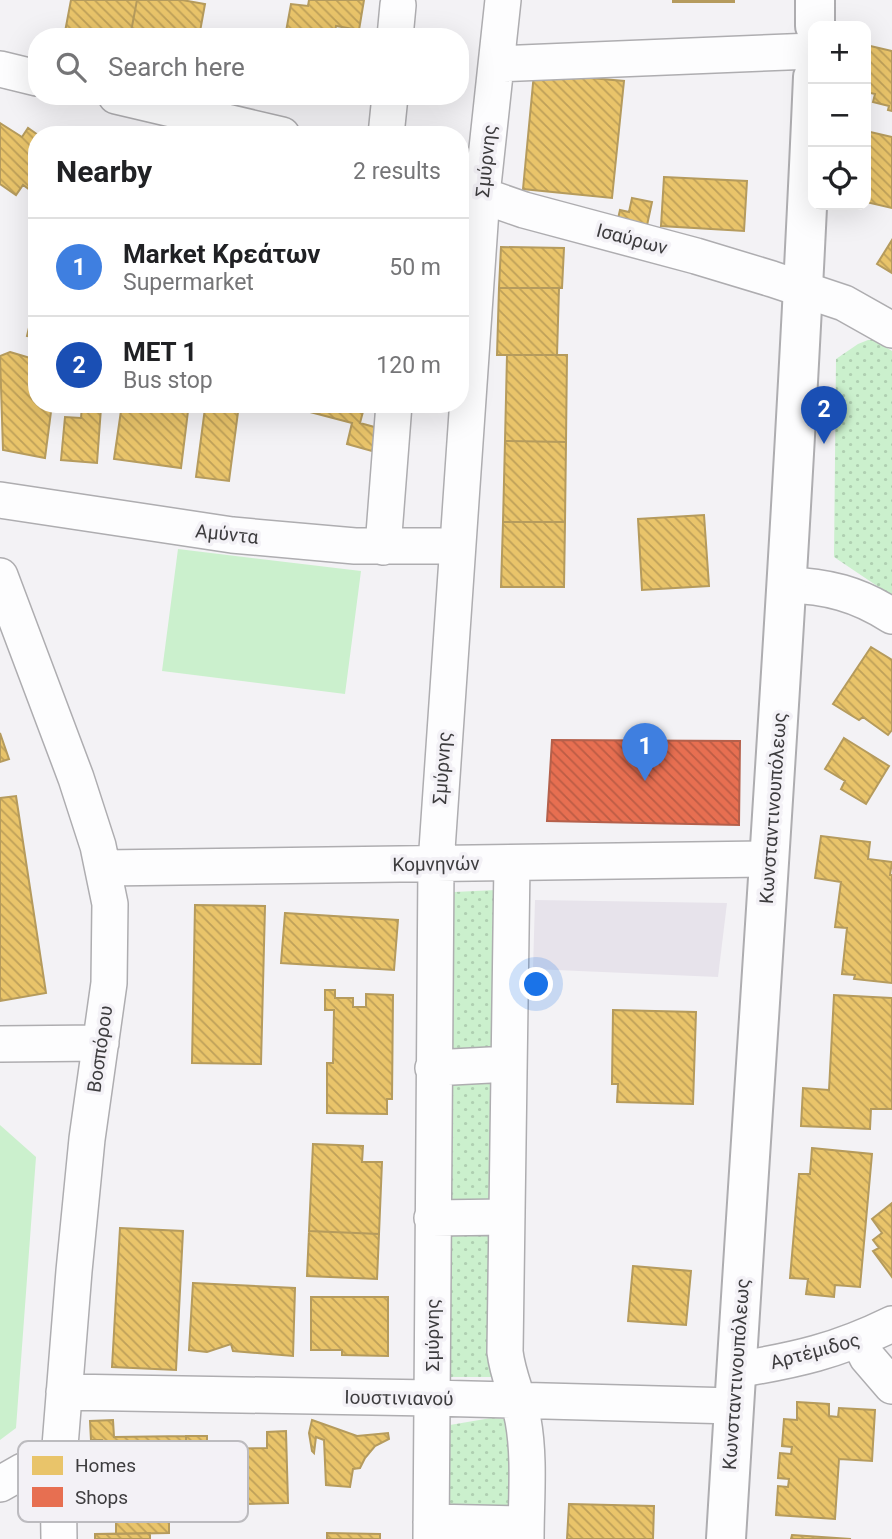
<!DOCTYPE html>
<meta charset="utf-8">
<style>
:root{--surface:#fff;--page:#f2f2f2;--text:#202124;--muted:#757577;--line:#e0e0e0;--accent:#7d7c7e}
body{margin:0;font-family:Roboto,sans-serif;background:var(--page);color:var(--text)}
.controls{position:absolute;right:21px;top:21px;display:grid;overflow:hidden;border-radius:14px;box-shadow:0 7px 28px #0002}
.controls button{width:63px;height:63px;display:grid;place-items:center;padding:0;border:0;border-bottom:2px solid var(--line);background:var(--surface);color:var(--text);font:35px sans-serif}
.you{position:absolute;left:537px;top:985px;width:24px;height:24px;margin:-18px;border:5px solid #fff;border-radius:50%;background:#1a73e8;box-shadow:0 0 0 10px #1a73e833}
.badge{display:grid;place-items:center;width:46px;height:46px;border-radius:50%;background:var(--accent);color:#fff;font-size:23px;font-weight:700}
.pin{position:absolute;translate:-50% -58px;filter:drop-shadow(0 2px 4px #0008)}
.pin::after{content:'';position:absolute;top:37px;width:24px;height:21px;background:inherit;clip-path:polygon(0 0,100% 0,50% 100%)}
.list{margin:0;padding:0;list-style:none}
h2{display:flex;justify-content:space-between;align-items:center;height:91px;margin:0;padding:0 28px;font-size:30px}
h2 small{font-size:23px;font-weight:400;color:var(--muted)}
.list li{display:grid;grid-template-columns:46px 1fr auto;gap:21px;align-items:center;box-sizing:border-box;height:98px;padding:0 28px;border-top:2px solid var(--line)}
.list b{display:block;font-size:26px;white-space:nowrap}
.list p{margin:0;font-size:23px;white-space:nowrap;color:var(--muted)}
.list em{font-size:23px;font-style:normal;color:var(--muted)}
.icon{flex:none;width:38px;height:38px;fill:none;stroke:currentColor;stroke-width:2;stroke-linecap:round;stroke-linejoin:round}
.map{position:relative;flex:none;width:892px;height:1539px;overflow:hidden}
.search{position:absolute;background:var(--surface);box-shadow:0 7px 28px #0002;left:28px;top:28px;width:441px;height:77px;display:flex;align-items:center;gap:18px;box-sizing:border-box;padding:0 24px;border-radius:28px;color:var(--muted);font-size:26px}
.panel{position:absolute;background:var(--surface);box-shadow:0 7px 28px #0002;left:28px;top:126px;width:441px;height:287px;border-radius:28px}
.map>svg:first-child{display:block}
.built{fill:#e7e3eb}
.grass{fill:#cbf0cd}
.park{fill:url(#park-dots)}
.homes{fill:url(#homes-back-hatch);stroke:#b59b5d;stroke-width:2}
.shops{fill:url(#shops-back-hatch);stroke:#b4604b;stroke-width:2}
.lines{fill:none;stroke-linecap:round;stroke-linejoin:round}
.street-casing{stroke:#aeadb0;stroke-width:38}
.secondary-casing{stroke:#aeadb0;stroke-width:42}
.street{stroke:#fdfdfe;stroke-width:35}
.secondary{stroke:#fdfdfe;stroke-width:38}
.labels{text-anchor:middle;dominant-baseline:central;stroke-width:7;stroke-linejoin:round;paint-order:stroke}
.street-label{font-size:19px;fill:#3d3c3e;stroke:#f3f1f6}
.key{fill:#f3f1f6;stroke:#bcbbbf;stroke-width:2}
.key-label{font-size:19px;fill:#3d3c3e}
</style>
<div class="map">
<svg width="892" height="1539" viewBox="0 0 892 1539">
<defs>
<pattern id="park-dots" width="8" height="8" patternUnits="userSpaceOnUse" patternTransform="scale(1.75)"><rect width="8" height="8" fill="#cbf0cd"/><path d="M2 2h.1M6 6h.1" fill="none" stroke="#afcfb1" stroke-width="1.8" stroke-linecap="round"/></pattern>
<pattern id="homes-back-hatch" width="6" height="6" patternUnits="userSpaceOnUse" patternTransform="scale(1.75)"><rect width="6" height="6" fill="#e9c46a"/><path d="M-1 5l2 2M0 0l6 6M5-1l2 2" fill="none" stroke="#bea059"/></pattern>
<pattern id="shops-back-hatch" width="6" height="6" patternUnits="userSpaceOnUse" patternTransform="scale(1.75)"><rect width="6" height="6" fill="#e76f51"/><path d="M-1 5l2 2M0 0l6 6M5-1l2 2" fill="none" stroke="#bc5c45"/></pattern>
</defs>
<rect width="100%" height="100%" fill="#f3f2f5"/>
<!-- built -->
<path class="built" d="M535,900L727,903L718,977L533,969Z"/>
<!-- grass -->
<path class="grass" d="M178,549L361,571L345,694L162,671Z
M0,1125L36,1157L16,1428L0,1440Z"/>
<!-- park -->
<path class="park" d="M868,340H875L892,351V596L834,557L836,359L858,344Z
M496,890L493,1048L449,1050L454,892Z
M492,1080V1203L446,1204L448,1081Z
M447,1233L492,1234L491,1377H444Z
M491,1418L503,1419L508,1423L511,1509L443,1511L444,1426Z"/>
<!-- homes -->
<path class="homes" d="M71,0H137L130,37H64Z
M137,0H182L205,4L199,37H130Z
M309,0H364L359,30L336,26L334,37H285L291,4L308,6Z
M673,0H734V2H673Z
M866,45L892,51V111L888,110L889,106L873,102L875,94L866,92Z
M534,73L624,81L612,198L523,189Z
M0,123L22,137L28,128L38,135L37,195L23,185L16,195L0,184Z
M866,131L892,137V208L866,202Z
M664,177L747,181L744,231L661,226Z
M632,198L652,202L646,230L617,223L620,210L629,212Z
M892,240V273L877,264Z
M501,247L564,248L562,288H499Z
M499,288H559L557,355H497Z
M37,294V338L27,336Z
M10,352L37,360V404H52L45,458L3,450L0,356Z
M507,355H567L566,442L505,441Z
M122,404H139L188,411L181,468L114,459Z
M292,404H365L360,423L378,428L372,451L347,444L352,423L291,407Z
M82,406L101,408L97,463L61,460L65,417L81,418Z
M205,408L238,412L229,481L196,477Z
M505,441L566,442L565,522H503Z
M704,515L709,586L642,590L638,519Z
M503,522H565L564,587H501Z
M871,647L892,660V730L888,735L863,717L859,720L833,704Z
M0,733L9,759L0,762Z
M844,738L889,766L866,804L841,789L845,781L825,769Z
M16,796L46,993L0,1001V798Z
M821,836L870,842L868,859L892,862L890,875H892V983L854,979L855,975L842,974L847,928L835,927L841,882L815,878Z
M195,905L265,906L261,1064L192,1063Z
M285,913L398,920L394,970L281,963Z
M325,990H335V998H353V1007H366V994L393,995L392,1099H387V1114L327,1113V1063H333L334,1010H325Z
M834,995L892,998V1109H871L870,1129L801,1126L803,1088L829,1090Z
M613,1010L696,1012L693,1104L617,1102L618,1084H612Z
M313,1144L363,1146L362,1162H382L379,1234L309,1231Z
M812,1148L872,1154L860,1287L835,1285L834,1297L806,1294L808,1279L790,1278L799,1174H810Z
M892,1203V1277L873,1251L879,1248L873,1240L882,1233L872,1219Z
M120,1228L183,1231L176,1370L112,1367Z
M309,1231L379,1234L377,1279L307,1276Z
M633,1266L691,1271L686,1325L628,1321Z
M193,1283L295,1288L293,1356L233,1351L231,1344L207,1352L189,1350Z
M311,1297H388V1356L342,1355V1350H311Z
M797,1402L829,1404V1416L838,1417L839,1408L875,1410L872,1461L839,1459L835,1519L776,1515L778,1486L788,1487L789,1479L778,1478L780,1453L791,1454L792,1447L782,1446L784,1419L797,1420Z
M113,1420L114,1437L186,1436L187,1480L116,1481L115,1458H102V1440H91L90,1421Z
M312,1420L357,1436L388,1433L389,1439L375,1446L365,1458L360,1468L353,1469L350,1487L326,1485L324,1440L316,1437L314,1453L312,1451L309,1433Z
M286,1431L288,1503L187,1505L186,1436H207V1449L267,1448V1432Z
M569,1504L654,1506L653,1539H567Z
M169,1514V1533L116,1534V1515Z
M150,1533V1539H95V1534Z
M327,1533L380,1534V1539H327Z
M792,1535L851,1539H791Z"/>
<!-- shops -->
<path class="shops" d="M552,740L740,741L739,825L547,821Z"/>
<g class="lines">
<!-- street casing -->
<g class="street-casing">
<path id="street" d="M395,37L398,5
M497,64L813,51
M0,69L37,78
M116,96L282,135
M386,135L390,96
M461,188L524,210L696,256L772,279L844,303L892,330
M0,500L232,535L355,546H457
M383,547L394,404
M0,576L76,778L98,846L110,904L109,983L87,1139L74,1271L58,1471L59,1539
M786,585C827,586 858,594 892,616
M512,863L505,1352C508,1377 518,1395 523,1420C530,1458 526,1500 526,1539
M103,868L770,859
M0,1044L101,1043
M433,1068L509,1064
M432,1218L507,1217
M859,1341L867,1357L892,1386
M736,1370C796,1360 837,1351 892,1324
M64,1392L431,1398L734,1406
M0,1484L23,1471H58
M431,1522L526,1524
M431,1539L436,864L482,195L503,0"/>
</g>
<!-- secondary casing -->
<g class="secondary-casing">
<path id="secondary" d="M815,26V0
M726,1539C755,1052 792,565 813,77"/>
</g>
<!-- street -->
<use href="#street" class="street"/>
<!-- secondary -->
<use href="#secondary" class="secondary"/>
</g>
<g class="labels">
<!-- street labels -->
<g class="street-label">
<text transform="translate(486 161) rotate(-84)">Σμύρνης</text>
<text transform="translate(632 239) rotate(15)">Ισαύρων</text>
<text transform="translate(227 534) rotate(6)">Αμύντα</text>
<text transform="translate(442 768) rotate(-86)">Σμύρνης</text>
<text transform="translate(773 808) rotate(-86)">Κωνσταντινουπόλεως</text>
<text transform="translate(436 864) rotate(-1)">Κομνηνών</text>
<text transform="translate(100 1049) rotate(-82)">Βοσπόρου</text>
<text transform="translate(432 1335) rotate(-90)">Σμύρνης</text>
<text transform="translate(815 1351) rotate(-15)">Αρτέμιδος</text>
<text transform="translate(736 1374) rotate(-86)">Κωνσταντινουπόλεως</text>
<text transform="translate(399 1398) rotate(1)">Ιουστινιανού</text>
</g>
</g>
<!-- legend -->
<rect x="18" y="1441" width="230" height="81" rx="10" class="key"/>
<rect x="32" y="1456" width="31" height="19" fill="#e9c46a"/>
<rect x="32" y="1487" width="31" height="20" fill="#e76f51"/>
<g class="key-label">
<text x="75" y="1472">Homes</text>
<text x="75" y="1504">Shops</text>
</g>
</svg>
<div class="controls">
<button>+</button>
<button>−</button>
<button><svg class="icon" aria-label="locate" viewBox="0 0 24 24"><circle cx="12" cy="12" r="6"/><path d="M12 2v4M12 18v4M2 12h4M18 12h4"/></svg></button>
</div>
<div class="you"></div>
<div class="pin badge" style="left:645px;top:781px;background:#3f7fe0">1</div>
<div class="pin badge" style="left:824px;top:444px;background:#1a4fb4">2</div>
<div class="search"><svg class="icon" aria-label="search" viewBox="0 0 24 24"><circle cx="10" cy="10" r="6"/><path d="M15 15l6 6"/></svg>Search here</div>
<section class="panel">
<h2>Nearby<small>2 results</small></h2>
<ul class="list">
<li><span class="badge" style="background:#3f7fe0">1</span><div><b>Market Κρεάτων</b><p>Supermarket</p></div><em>50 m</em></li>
<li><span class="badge" style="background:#1a4fb4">2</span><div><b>ΜΕΤ 1</b><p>Bus stop</p></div><em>120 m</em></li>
</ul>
</section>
</div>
